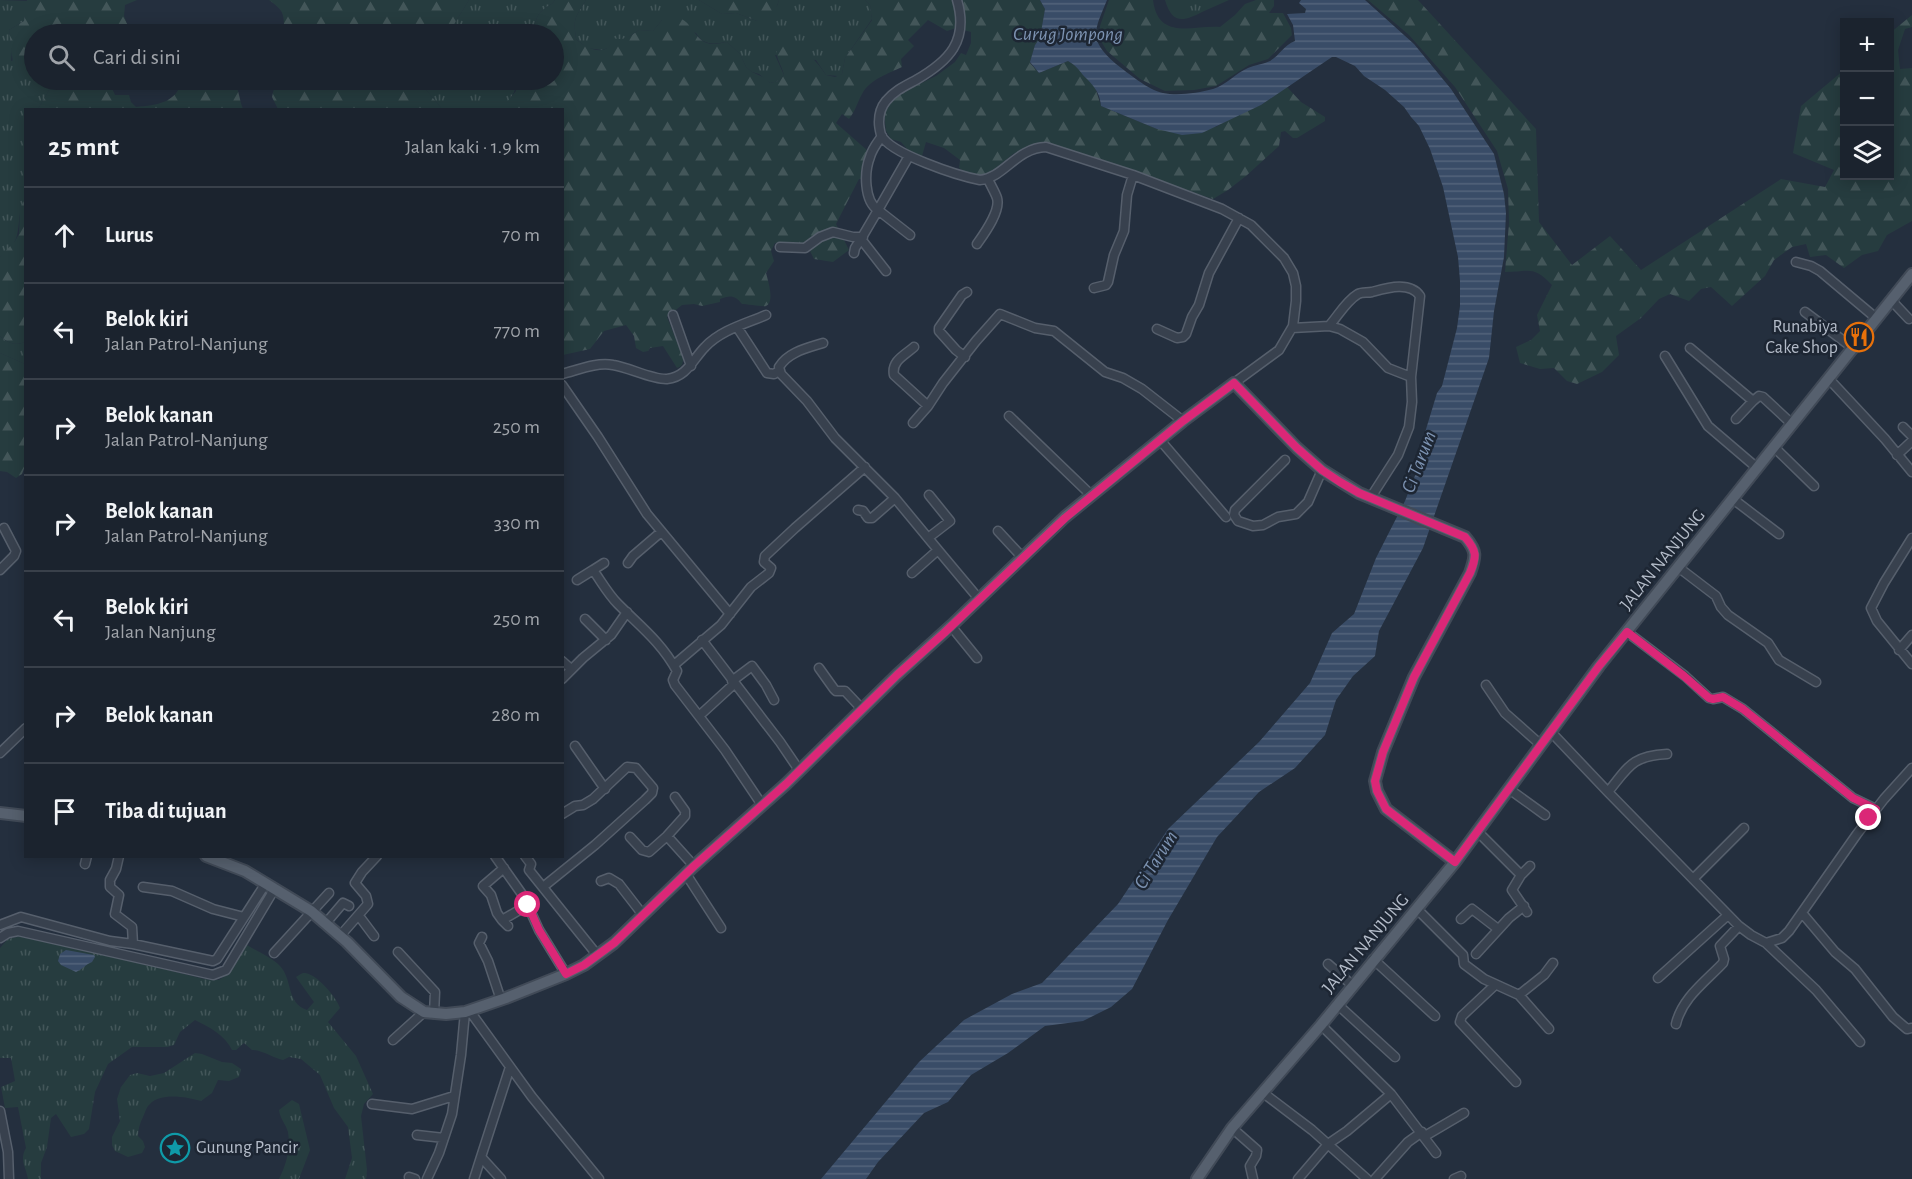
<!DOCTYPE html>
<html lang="id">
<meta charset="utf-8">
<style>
:root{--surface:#1b232e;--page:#282f3a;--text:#f1f3f6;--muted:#a0a4aa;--line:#39404a}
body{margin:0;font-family:"Alegreya Sans",sans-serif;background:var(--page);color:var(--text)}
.controls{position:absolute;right:18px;top:18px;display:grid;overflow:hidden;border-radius:0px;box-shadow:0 3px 15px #0003}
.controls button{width:54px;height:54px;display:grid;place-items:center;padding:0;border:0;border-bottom:2px solid var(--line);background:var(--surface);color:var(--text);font:30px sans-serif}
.stop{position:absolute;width:18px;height:18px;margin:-14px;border:4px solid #db2777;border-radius:50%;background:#fff}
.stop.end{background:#db2777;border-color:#fff;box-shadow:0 2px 6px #0008}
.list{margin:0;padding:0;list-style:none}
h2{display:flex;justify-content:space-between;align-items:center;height:78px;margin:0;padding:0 24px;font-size:26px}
h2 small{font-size:20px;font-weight:400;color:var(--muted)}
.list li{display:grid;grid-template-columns:39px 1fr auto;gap:18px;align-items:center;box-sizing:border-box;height:96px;padding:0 24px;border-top:2px solid var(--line)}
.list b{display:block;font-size:22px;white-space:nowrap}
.list p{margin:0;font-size:20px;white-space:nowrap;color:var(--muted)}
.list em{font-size:20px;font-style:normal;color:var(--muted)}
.icon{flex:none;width:33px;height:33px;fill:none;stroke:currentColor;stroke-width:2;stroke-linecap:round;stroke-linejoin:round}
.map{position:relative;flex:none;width:1912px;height:1179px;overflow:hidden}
.search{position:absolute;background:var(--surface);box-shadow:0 3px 15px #0003;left:24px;top:24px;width:540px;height:66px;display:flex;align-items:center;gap:15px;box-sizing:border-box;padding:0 21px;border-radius:33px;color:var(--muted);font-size:22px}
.panel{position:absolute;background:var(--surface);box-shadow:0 3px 15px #0003;left:24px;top:108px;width:540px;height:750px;border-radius:0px}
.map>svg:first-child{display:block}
.grass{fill:url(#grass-tufts)}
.forest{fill:url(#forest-firs)}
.water{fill:url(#water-rules)}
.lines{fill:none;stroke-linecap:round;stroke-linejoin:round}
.minor-casing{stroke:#565f6c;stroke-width:11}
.major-casing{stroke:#414a57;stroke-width:14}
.minor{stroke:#38414e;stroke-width:8}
.major{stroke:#56606e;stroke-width:10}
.route{stroke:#db2777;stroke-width:8}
.labels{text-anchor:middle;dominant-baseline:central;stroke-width:5;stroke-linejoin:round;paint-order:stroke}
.poi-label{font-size:18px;fill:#b4bcc9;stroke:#1d2633;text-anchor:end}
.street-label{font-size:18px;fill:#b4bcc9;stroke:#1d2633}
.water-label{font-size:20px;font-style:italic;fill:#7c92b1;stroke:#1d2633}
</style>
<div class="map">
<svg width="1912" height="1179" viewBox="0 0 1912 1179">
<defs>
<pattern id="grass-tufts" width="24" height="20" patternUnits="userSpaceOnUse" patternTransform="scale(1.5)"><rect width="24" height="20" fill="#263c3f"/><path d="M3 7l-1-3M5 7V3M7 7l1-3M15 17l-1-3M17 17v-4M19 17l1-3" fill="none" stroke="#435659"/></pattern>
<pattern id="forest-firs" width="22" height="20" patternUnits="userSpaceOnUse" patternTransform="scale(1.5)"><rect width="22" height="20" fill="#263c3f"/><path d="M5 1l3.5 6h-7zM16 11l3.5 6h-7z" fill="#435659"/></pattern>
<pattern id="water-rules" width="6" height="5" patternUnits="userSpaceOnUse" patternTransform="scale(1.5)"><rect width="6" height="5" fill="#394c67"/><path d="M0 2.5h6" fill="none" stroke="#53647b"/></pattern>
</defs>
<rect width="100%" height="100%" fill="#242f3e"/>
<!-- grass -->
<path class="grass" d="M0,0L28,1L24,21L9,30L12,50L11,61L28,55L35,33L39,32L44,34H34V80H52L48,92L38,109L26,110L25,199C24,205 21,208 20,213C17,235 20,242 0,257Z
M469,0H555C551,6 548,5 543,10C536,14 534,27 533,34H448Z
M586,0H699L722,14L736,13L757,21L777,6L779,0H865L870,5L872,19L845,58L842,74L839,76L826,75L816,60L775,55L784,75L779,81L770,83L759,74L752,72L746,67L740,54L727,42C714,44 703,46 696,33L662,20L653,31L639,30L627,38L613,42L608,48L602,50L587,48L576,39C573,18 575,18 586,0Z
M1165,0H1229C1220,4 1211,8 1202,12C1183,22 1172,24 1165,0Z
M418,80H515C518,94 508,96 507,109H442Z
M0,336C7,343 16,346 25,342V364L0,353Z
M26,935L204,979L219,980L225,976L247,945C258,952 271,957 280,966C293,980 286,1003 307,1010L314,1002L296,977C300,975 301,973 305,973C317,974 337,998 340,1008L328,1022L356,1056L373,1094L364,1104L361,1116L367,1170L366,1179H345L352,1158L348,1127L334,1108L320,1075L301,1059L289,1057L283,1060C273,1058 262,1050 252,1050L244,1043L236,1050H232C225,1035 209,1027 195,1020L180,1032L174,1045L167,1047H132L108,1064L95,1092L89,1129L84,1134L71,1137L56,1114L51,1118L47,1147L41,1163V1179H28C26,1167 19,1160 26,1148L18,1107L5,1108L1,1087L15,1081L11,1058H0V948L8,939Z
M195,1053L202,1054L222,1062L232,1063L241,1069L239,1077L229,1081L218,1080L212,1093L201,1101C188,1097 160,1092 150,1104C146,1107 145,1113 143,1117C140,1123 138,1129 138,1136L143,1141L145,1147L142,1153L128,1157L115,1151L112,1145V1137L120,1121L117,1099L121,1087L130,1075L137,1073L150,1076L164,1073Z
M292,1100L299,1104L310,1150L299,1179H279C286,1165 291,1149 288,1132C286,1124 280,1119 279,1110Z"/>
<!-- forest -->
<path class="forest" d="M27,0H137L125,5L124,16L131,34H44L39,32L35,33C29,47 29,60 13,64L9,30L24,21Z
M269,0H469L448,34H276L284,31C284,13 284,11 269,0Z
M555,0H586C575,18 573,18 576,39C587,50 609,58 613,38C625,41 630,36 639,30L653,31L662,20C692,9 691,39 707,43C713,45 721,43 727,42L740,54L746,67L752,72L765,78L770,83L779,81L784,75C781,62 771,54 781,42C803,47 814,57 826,75L835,77L842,74L845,58L872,20L870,5L865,0H1040L1045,9L1040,38L1035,45L1030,63L1039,73L1068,61L1079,68L1084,76L1094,84L1101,106L1157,129L1216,127L1233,117L1261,105L1287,87L1301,102L1325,117V121L1297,138H1293L1285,131L1281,132L1279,146L1246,176L1228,190L1213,199L1054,145H1033L1013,154L984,178L971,176L959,168L960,160L944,148L926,142L922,156L908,150L901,142L891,139L886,131L884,113L895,96L936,76L955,62L961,53L966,55L971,43V32L956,28L947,31L928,20L908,40L914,46L901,59L902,67C888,74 870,79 862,94C857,103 856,110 849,119L842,114L836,123L868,151L863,179H859L836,224L849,250L833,262L814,259L807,245L775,243L771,251L774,261L766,273C768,281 775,302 766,306C764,307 746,304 742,304C735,295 730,295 720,299V302L702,306L694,304L682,305L667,317L683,357C683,363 683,366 677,368L663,346L650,348L648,351L643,352L636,348L634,336L626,325L604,331L590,349L563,355L562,110H507V102L516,91L515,80H554V34H533C534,27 536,14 543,10C548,5 551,6 555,0Z
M699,0H779C776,12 768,18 757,21L736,13L722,14Z
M1109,0H1153C1158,41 1193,25 1220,27L1235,15L1245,4L1256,0H1274V6L1269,13H1283L1291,28L1292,35L1268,59L1249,65L1216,86L1194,90L1165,91L1140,79L1107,51L1099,38L1100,26Z
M1368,0H1418L1536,129L1539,222L1572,265L1610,236L1641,270L1781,179L1825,187L1834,170L1793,153L1801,106L1844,70V176H1890V33L1912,15V27L1905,29L1898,50L1900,69L1912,68V221L1887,235L1878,251L1862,255L1844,268L1826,255L1810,257L1806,244L1792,247L1774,260L1765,276L1732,306L1711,287L1701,289L1689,301L1670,294L1659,299L1641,318L1616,336L1619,355L1602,372L1577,384L1567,381L1554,368L1540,369L1520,363L1516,347L1531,340L1540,331L1537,315L1552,285C1533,265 1530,272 1505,272L1509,223L1508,189L1497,151L1455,87L1409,35Z
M191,24L198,26L206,34H174Z
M52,80H108L115,95H129L131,102L136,107C157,105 177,103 182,80H233C239,88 239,99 243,109H38L48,92Z
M260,80H418L442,109H278L272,97L275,84H268Z
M25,199V342C15,346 8,343 0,336V257L15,241L19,234L20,209Z
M0,353L25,364V466L22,474L16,478L7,472L0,471Z"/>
<!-- water -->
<path class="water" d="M1040,0H1107C1094,32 1088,39 1116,64C1128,73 1148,90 1163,93C1178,96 1198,93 1213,89C1226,85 1236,73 1248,68C1255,65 1264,64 1270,61C1280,55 1284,45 1295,41L1293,25L1287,14L1305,13L1306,9L1299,3L1301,0H1365L1414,44L1451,89L1494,154L1504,194L1506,213L1504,257L1494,311L1489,358L1423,548L1379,631L1375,656L1353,676L1336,700L1325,735L1295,768L1259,792L1217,837L1168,920L1132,989L1111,1007L1083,1021L1045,1026L1008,1053L971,1075L948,1102L924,1113L878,1162L866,1179H821L919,1062L964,1020L1012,994L1042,983L1118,904L1168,829L1259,742L1310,683L1332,633L1354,614L1376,558L1405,501L1416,473L1420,449L1437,393L1442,386L1457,328L1460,306V281L1458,257L1443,187L1430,149L1419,126L1411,117L1404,107L1385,90L1364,76L1355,66L1336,57H1332L1261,105L1202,133L1182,135L1157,129L1101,106C1100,94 1095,87 1087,79C1079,72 1080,68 1068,61L1039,73L1030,62L1035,45L1040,38L1045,9Z
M66,950L94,955L95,957L92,962C86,964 83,969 76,972L61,965L58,961L60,954Z"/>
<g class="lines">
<!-- minor casing -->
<g class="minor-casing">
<path id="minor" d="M957,0C969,41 949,61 916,80C905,86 894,91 886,101C881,107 879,114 879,122C879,126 880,131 881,135C890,154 959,176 980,180C1004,178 1016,148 1046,147L1133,175L1222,209L1251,225L1284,258L1293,273L1296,286V301L1293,326L1279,350L1234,383
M882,136C877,143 872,149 870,157C864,172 864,201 878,210L861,239L886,271
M909,156L878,210L910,235
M977,244C984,234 1001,211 997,198C995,192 991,186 988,179
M780,247L805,248L820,237L833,232L853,237H863
M854,253L855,248L861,239
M1796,262L1811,266L1820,271L1876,318
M1094,288L1106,285L1108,282L1114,255L1124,231L1127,195L1133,175
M1891,300L1909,319
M1805,312L1853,348
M673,315L691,366
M1329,326C1338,316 1346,301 1358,294C1362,292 1367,293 1372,292C1387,288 1410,281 1420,296L1411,377L1412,402L1409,427L1398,455L1371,497
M737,327L767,373L774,374L779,371
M1292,328L1329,326L1340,329L1363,342L1388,368L1411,377
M1157,329L1177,338L1183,337L1186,334L1192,317L1199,305L1209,273L1239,218
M823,343C807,348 788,352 779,367L781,374L807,401L835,438L895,498L938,550
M914,347C905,355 891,361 894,375L928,406
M1690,348L1753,401
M1665,356L1708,426L1756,467
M965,357L956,350L939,331V328L962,295L967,292
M562,374C578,370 596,362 613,365C628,367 653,380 667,379C687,377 693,359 705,347C721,330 745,324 766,315
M1829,379L1885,439L1912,472
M562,385L598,437L647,514L730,614
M1009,416L1091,495
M1736,419L1753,401L1759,396L1763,397L1792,424
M913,423L928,406L943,383L976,341L1000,314L1035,328L1054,331L1105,372L1123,378L1142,389L1183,421
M1903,427L1912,436
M1160,440L1226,517
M1774,447L1814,486
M1897,455L1912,441
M1285,460L1235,510L1234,515L1238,521L1253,526L1263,525L1278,517L1296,514L1308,502L1322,470
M1733,499L1779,534
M858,510L863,511L868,518H872L895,498
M998,531L1023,558
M928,538L950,521L929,495
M1912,538L1884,583L1871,608L1877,621L1912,664
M604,563L593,570C601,581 608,594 618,604C641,627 661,642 677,671L673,680L675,685L725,750L762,805
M628,563L633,556L661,532
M1678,567L1716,596L1721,607L1728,615L1768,643L1779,660L1816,682
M0,570L14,556L16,551L4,528
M912,573L938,550L979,599
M577,580L593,570
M585,619L606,640
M951,626L977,658
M1627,632L1685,676L1709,698L1713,699L1723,697L1743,709L1853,798L1876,809
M702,640L780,742L799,770
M1899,650L1912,635
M562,661L571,669
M674,665L721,625L751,587L769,573L771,568L764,562L765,556L795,528L865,467
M819,668L834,689L836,691H845L862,709
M562,679L583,658L611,635L627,612
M732,681L752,666L766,685L774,700
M1486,685L1505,713L1541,745
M699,716L734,684
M1551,732L1608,792L1739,926L1751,935L1766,943L1816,990L1860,1042
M575,746L605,789
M0,753L26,728
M1509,789L1545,815
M1608,792C1629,766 1632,756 1667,754
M1478,832L1521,875L1512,890L1527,912
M667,836L685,816V811L675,797
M630,837L642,850L649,852L667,836L694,866
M119,856L116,869L110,880V887L119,895L115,914L132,927L133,944
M495,856L524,897L539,930L566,974
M525,856L531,864L529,870L598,956
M85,864L87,856
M686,874L721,928
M1521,875L1530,866
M1693,879L1744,828
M601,881L609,878L619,884L643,915
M143,887L172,891L213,909L244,917
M543,887L595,845L645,800L652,793L653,788L636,768L627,767L593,799L583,805L575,806L562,814
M1417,909L1463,955L1464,964L1484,979L1519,995L1549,1029
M1802,913L1835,952L1855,969L1893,1017L1907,1029L1912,1028
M359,916L374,936
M1461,919L1472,909L1498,929
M502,920L497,913L491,895L483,886L504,868
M326,923L343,903L349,906
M0,925L21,917L110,941L133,944L213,961L217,959L266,883
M508,926L502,920L528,905
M340,936L368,904L366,896L355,883L362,872L377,856
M482,937L479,943L488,961L501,1000
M0,938L8,933L18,931L213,975L226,970L275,888
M1766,943L1782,938L1789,931L1857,834L1884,799L1912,768
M398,952L435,992L434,1014
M274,953L329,893
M1476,954L1509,918L1524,906
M1373,959L1435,1016
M1328,964L1352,985
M1658,978L1728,915
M1495,985L1462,1016L1460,1022L1516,1082
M1519,995L1544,975L1553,963
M1337,1004L1395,1057
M469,1010L532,1097L599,1179
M1676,1024C1682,998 1705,982 1723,963L1724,959L1720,946L1739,926
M1321,1025L1391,1094L1436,1153
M393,1040L424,1012
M1262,1092L1312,1130L1367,1179
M372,1104L412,1109L454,1096
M0,1111L8,1152L9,1179
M1232,1128L1257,1150L1256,1156L1250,1166L1253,1179
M417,1135L444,1138
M1425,1136L1464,1113
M409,1177L415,1179
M427,1179L439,1153L452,1114L461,1055L465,1012
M474,1179L481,1157
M501,1179L481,1157L510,1067
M1298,1179L1328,1144L1347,1131L1391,1094
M1375,1179L1408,1142L1422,1132
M1454,1179L1461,1176"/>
</g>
<!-- major casing -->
<g class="major-casing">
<path id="major" d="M0,813L26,816
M206,856L245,871L311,911L347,942L401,997L424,1012L446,1014L465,1012L506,998L566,974L584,965L614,943L694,866L786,784L897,675L951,626L1065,517L1183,421L1234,383L1297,448L1322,470L1359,493L1465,537C1477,551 1476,556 1470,573L1414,677L1383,752L1375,781L1377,791L1386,809L1455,862
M1197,1179L1232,1128L1321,1025L1455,862L1599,666L1912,274"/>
</g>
<!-- minor -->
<use href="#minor" class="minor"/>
<!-- major -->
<use href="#major" class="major"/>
</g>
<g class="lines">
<!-- route -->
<path class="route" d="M528,905L539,930L566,974L584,965L614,943L694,866L786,784L897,675L944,633L1065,518L1183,421L1234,383L1297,448L1322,470L1340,482L1359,493L1465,537C1477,551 1477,556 1470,573L1414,677L1383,752L1375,781L1377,791L1386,809L1455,862L1599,666L1627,632L1684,676L1709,698L1713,699L1723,697L1743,709L1853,798L1876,809L1869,818"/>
</g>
<!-- icons -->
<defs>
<g id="restaurant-ring" transform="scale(1.5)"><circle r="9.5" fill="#1d2633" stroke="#e8710a" stroke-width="1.5"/><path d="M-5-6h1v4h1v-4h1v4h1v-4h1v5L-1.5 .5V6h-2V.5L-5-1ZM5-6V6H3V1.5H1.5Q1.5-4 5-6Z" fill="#e8710a"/></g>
<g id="sight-ring" transform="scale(1.5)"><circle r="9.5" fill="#1d2633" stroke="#0f9aa8" stroke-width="1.5"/><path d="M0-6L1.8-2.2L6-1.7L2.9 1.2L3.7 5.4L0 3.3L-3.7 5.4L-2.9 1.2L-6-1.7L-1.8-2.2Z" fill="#0f9aa8"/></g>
</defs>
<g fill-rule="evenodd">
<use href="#restaurant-ring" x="1859" y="337"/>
<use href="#sight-ring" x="175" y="1148"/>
</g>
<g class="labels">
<!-- poi labels -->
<g class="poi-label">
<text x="1838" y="327">Runabiya<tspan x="1838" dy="21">Cake Shop</tspan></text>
<text x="196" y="1148" text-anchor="start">Gunung Pancir</text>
</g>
<!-- street labels -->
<g class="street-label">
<text transform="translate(1663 560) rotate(-51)">JALAN NANJUNG</text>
<text transform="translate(1366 944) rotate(-50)">JALAN NANJUNG</text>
</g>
<!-- water labels -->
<g class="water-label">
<text x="1068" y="34">Curug Jompong</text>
<text transform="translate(1419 462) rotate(-69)">Ci Tarum</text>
<text transform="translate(1156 860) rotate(-58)">Ci Tarum</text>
</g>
</g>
</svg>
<div class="controls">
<button>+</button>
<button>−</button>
<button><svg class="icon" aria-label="layers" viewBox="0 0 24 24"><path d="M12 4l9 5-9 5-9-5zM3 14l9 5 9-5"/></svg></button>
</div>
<div class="stop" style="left:528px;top:905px"></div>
<div class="stop end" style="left:1869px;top:818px"></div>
<div class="search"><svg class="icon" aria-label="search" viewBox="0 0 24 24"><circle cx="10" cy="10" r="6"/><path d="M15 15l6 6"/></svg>Cari di sini</div>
<section class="panel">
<h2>25 mnt<small>Jalan kaki · 1.9 km</small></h2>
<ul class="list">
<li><svg class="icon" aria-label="ahead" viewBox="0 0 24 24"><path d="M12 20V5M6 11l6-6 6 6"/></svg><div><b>Lurus</b></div><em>70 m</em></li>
<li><svg class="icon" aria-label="left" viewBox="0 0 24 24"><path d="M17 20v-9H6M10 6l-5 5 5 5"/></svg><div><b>Belok kiri</b><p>Jalan Patrol-Nanjung</p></div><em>770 m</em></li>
<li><svg class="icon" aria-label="right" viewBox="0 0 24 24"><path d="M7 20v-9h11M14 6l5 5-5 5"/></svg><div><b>Belok kanan</b><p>Jalan Patrol-Nanjung</p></div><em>250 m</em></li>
<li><svg class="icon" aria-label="right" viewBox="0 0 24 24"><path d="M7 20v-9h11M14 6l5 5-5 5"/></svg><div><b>Belok kanan</b><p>Jalan Patrol-Nanjung</p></div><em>330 m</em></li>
<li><svg class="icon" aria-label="left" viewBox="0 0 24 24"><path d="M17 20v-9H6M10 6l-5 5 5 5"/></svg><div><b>Belok kiri</b><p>Jalan Nanjung</p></div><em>250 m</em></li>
<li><svg class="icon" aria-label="right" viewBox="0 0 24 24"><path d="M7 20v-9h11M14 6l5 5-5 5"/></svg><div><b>Belok kanan</b></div><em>280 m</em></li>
<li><svg class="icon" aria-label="arrive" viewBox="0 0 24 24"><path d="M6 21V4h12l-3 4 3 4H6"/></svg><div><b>Tiba di tujuan</b></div></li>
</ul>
</section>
</div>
